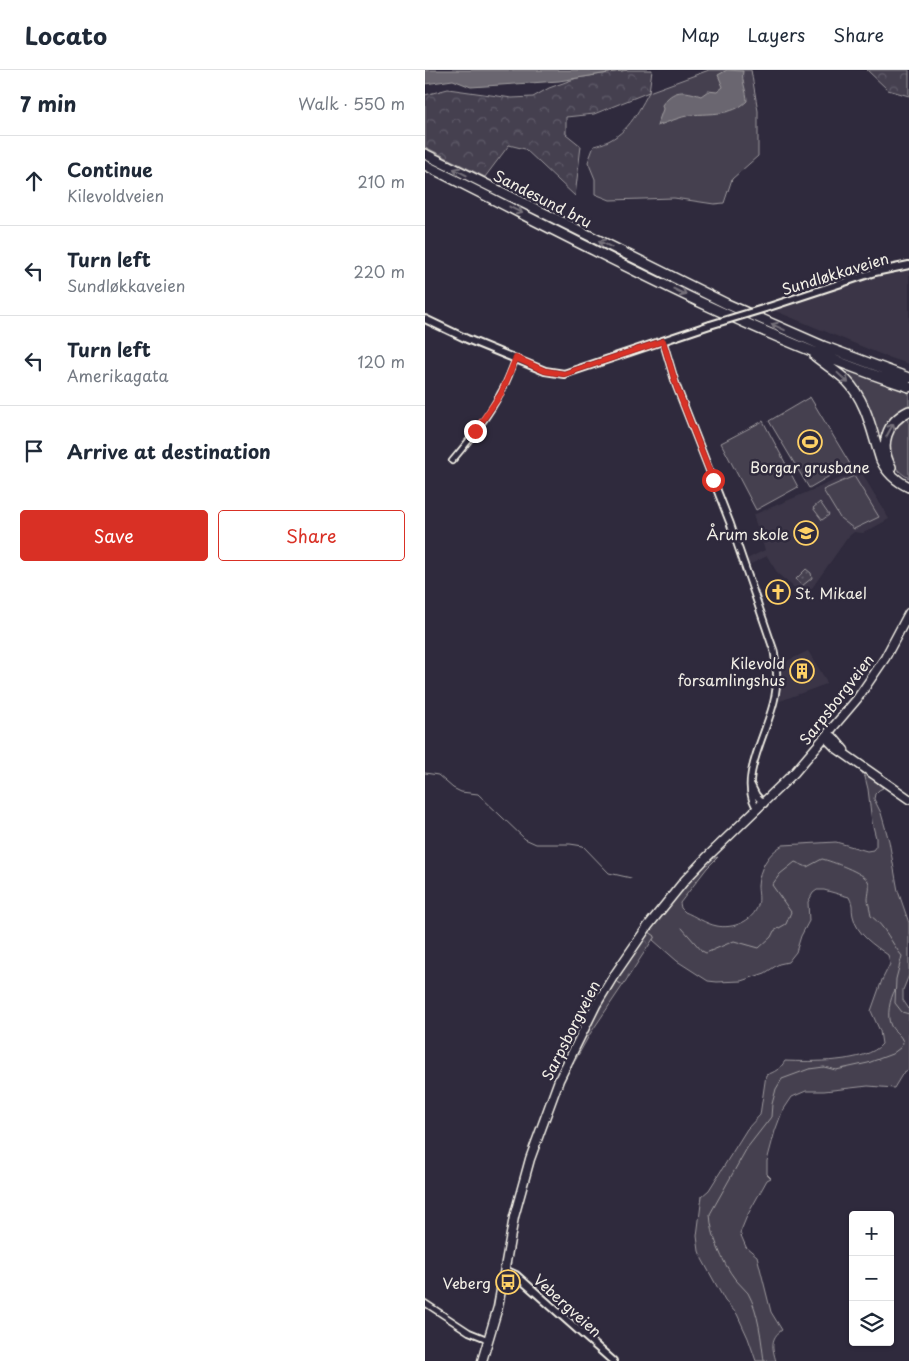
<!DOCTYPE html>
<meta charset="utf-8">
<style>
:root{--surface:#fff;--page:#f2f2f3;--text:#1f2937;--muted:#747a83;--line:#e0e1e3;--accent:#d93025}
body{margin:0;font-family:"Playpen Sans",sans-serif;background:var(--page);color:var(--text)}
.controls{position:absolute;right:15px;bottom:15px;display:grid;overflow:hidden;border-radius:5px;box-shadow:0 1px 4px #0004}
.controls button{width:45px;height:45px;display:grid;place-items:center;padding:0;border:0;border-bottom:1px solid var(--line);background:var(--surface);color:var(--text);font:25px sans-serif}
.stop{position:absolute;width:15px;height:15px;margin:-11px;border:4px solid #d93025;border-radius:50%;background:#fff}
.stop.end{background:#d93025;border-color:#fff;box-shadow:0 1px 5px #0008}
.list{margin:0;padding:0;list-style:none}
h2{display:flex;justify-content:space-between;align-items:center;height:65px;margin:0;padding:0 20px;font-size:21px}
h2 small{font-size:16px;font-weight:400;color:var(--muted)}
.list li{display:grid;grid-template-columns:32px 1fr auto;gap:15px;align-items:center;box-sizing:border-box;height:90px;padding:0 20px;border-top:1px solid var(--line)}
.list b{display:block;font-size:19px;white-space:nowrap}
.list p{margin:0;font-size:16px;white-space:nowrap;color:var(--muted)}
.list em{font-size:16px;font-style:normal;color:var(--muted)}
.actions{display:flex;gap:10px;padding:15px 20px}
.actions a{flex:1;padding:11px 0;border:1px solid var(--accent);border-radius:5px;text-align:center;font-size:18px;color:var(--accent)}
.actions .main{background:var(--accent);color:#fff}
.icon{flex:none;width:28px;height:28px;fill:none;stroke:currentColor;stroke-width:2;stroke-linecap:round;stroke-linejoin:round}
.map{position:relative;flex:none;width:484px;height:1291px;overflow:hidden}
header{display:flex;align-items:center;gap:30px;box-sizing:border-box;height:70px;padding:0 25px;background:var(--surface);border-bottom:1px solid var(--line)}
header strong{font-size:24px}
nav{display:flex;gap:28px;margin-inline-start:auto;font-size:18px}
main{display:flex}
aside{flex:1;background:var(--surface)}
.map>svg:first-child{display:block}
.built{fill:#3b3647}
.grass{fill:#454050;stroke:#9c989c}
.forest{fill:url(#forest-crowns);stroke:#9c989c}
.park{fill:url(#park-dots);stroke:#9c989c}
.water{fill:#6a6670;stroke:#a19ea0}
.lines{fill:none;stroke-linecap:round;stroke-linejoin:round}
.stream{stroke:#a19ea0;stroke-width:1}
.minor-casing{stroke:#f4f1e8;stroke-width:8}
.tertiary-casing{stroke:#f4f1e8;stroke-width:9}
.secondary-casing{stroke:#f4f1e8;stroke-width:10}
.primary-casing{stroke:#f4f1e8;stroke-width:11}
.trunk-casing{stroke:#f4f1e8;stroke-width:11}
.motorway-casing{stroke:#f4f1e8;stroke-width:12}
.minor{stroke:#2f2a3d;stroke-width:4.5}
.tertiary{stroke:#2f2a3d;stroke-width:5.5}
.secondary{stroke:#2f2a3d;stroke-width:6}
.primary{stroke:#2f2a3d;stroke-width:8}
.trunk{stroke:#2f2a3d;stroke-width:8}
.motorway{stroke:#2f2a3d;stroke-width:9}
.secondary-bridge-casing{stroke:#f4f1e8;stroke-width:10;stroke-linecap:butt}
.secondary-bridge{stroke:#2f2a3d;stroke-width:6}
.oneway{stroke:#747079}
.route{stroke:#d93025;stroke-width:6}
.labels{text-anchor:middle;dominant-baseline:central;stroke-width:5;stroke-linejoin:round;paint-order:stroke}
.street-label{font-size:15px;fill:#f4f1e8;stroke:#2f2a3d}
.poi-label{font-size:15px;fill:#f4f1e8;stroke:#2f2a3d;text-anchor:end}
</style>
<header>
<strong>Locato</strong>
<nav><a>Map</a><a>Layers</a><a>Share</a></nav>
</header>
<main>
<aside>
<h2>7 min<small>Walk · 550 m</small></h2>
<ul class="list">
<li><svg class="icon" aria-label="ahead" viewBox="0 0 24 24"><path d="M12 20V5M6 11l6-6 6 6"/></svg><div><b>Continue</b><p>Kilevoldveien</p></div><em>210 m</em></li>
<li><svg class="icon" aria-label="left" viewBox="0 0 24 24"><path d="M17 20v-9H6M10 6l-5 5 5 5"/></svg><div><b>Turn left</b><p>Sundløkkaveien</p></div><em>220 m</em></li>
<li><svg class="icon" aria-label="left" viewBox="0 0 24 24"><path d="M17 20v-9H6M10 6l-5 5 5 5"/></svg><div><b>Turn left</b><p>Amerikagata</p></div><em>120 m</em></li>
<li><svg class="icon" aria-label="arrive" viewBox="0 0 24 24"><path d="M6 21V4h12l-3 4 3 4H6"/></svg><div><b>Arrive at destination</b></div></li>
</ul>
<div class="actions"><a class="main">Save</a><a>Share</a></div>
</aside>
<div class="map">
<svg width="484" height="1291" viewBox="0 0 484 1291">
<defs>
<pattern id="forest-crowns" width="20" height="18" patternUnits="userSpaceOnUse" patternTransform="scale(1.25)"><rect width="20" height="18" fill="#454050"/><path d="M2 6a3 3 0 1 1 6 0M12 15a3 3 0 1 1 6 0" fill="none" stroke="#605c69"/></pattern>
<pattern id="park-dots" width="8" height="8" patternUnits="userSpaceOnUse" patternTransform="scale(1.25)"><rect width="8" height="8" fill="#454050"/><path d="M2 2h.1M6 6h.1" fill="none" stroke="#605c69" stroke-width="1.8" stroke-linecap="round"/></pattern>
</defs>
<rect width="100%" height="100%" fill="#2f2a3d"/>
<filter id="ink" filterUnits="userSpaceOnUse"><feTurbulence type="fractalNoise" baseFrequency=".02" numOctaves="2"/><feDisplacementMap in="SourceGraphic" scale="10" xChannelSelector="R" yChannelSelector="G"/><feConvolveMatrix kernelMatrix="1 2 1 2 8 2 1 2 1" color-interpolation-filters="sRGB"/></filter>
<g filter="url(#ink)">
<!-- built -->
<path class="built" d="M484,197V294L460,286L348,240L432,210L454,203Z
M435,400L464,449L444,460L438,463L429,462L423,467L382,525L375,516L371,519L353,504L342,486L320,497L318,491L340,480L328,445Z
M383,581L401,610V614L355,631L351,625L352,594H356Z"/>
<!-- grass -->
<path class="grass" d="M284,0H326L333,41V86L307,109L299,133L289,134L249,128L185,130L170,124V109L163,92L169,76C199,69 210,48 224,22Z
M403,293L484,321V339L457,376H455L441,333Z
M385,327L425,394L384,418L344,351Z
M484,344V408C467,400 458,378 466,360C469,354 479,349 484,344Z
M338,351L373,417L331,440L296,373Z
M429,406L454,447L429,459L415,448L398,420Z
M395,432L404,445L397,450L388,438Z
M432,696L458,718L454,720L450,724L449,729L456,743L464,771L473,821L484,853V905L478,920V930L484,939V999L478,1003L469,1018L443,1016L399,1021H381L367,1027L357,1042L350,1061L342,1091V1104L346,1108L342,1110L322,1146L315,1163L321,1177L332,1186L346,1242L357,1260C345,1268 347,1278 351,1291H331L323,1268L312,1244L300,1231L277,1189L274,1181L272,1166L277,1126L284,1120L322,1059L335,1045L341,1005C350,1002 355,999 360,991C384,992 442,993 457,974L455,961L446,941L457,910L465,894L463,885C449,875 432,865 428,846C426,837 429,837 424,827L399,820H392L388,823L383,832L384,851L376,866L371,882L363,892L354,894L340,903L316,911L292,912L283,911L252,891L228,870L230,866L224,862L245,835L284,790L293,787L282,798L255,833L256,838L260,842C270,846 281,854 292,856C307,859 328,852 333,835C335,829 333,822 333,816C334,799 343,783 358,775L411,772L442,781L448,780L451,776V768L447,752L443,719L440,707Z
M191,911L198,915L165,964L146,998L160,963Z"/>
<!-- forest -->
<path class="forest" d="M202,0H227L224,22L169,44L141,47V64L156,76L150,126L100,79L84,75L60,107L0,77V25L23,19L87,28L108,27L124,18L152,8Z
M442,0H484V26L463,20Z
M224,862L230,866L198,915L191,911Z"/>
<!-- park -->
<path class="park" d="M381,499L386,503L387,508L377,516L371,509Z"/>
<!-- water -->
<path class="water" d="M0,0H202L134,11L46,17L28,10L0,14Z
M302,0L318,1C316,11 322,21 322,31C307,46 286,43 266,45C255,47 243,52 232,56L238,39L237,35C248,19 259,20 276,26L283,21L292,22L298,17L293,5Z"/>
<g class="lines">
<!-- stream -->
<path class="stream" d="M0,703L13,705L28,718L36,722L53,724L100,769L111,774H145L158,776L184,803L206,808
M257,858L277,881L281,883L309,871L334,878L346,867L349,861L361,854L366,842L347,815L355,804L370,792L382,797L397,789C406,791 439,803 443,811C446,816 443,824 443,830C444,836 445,841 446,846C461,857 466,873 477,886L471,909L470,933L477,942L484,944
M339,1291C336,1269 334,1243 323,1223C319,1218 314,1214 310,1209C297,1192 286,1165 285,1144L322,1078L346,1047L347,1034L351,1019L357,1009L384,999L399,997L411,1000L443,993L467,984L475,978L478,973C477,965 470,963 466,956C461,947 465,928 470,920"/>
<!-- minor casing -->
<g class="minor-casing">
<path id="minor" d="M27,391C43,372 64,346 75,324C82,313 86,300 91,288
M0,1233L44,1262L64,1270"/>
</g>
<!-- tertiary casing -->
<g class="tertiary-casing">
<path id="tertiary" d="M238,271L251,315L305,453L349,581C352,596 353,611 350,626C345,659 310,712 333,739
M326,715L331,725L339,734"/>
</g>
<!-- secondary casing -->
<g class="secondary-casing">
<path id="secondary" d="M344,237L450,202L484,195
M0,249L42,269L120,301L139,304L285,255
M80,1200L91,1205L188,1291"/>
</g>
<!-- primary casing -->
<g class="primary-casing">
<path id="primary" d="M402,666L404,671L411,678L484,729
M402,666L408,667L419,680"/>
</g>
<!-- trunk casing -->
<g class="trunk-casing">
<path id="trunk" d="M57,1291L73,1237L89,1147L105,1089L134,1010L171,935L188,907L223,856L260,810L281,788L370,702L432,629L460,588L484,543"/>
</g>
<!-- motorway casing -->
<g class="motorway-casing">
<path id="motorway" d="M0,84L302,234L398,276L484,308
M0,95C159,174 315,261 484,317
M390,286C400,294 411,301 421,310C442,331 447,363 456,390C462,403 471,411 484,417
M466,397C454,376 461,352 484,341"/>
</g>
<!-- minor -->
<use href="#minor" class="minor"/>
<!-- tertiary -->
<use href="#tertiary" class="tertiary"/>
<!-- secondary -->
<use href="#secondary" class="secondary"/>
<!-- primary -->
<use href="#primary" class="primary"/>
<!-- trunk -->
<use href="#trunk" class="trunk"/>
<!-- motorway -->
<use href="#motorway" class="motorway"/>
<!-- secondary-bridge casing -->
<g class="secondary-bridge-casing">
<path id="secondary-bridge" d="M285,255L344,237"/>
</g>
<!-- secondary-bridge -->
<use href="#secondary-bridge" class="secondary-bridge"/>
</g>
<!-- one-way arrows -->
<defs><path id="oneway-shaft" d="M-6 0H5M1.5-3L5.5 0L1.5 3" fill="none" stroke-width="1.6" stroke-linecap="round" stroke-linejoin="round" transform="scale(1.25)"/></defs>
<g class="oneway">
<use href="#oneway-shaft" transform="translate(35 102) rotate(-153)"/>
<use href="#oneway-shaft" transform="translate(91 140) rotate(27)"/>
<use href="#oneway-shaft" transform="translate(180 174) rotate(-153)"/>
<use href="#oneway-shaft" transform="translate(255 222) rotate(26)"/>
<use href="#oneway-shaft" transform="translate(353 257) rotate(-156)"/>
<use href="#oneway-shaft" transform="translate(418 308) rotate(43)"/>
<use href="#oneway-shaft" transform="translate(465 360) rotate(-61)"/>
</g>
</g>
<g class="lines" filter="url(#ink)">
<!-- route -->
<path class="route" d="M50,361L76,324L91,288L120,301L139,304L238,271L252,318L288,410"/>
</g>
<!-- icons -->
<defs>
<g id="stadium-ring" transform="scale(1.25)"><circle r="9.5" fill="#2f2a3d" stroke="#ffd166" stroke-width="1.5"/><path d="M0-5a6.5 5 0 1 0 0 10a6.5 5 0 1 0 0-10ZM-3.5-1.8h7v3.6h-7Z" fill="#ffd166"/></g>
<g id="school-ring" transform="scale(1.25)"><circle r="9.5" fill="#2f2a3d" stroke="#ffd166" stroke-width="1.5"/><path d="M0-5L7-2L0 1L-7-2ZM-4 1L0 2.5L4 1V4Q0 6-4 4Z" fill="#ffd166"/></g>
<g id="church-ring" transform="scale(1.25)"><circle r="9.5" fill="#2f2a3d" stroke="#ffd166" stroke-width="1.5"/><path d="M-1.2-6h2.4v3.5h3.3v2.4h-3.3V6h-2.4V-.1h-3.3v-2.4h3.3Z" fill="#ffd166"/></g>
<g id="building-ring" transform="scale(1.25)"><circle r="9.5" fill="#2f2a3d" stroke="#ffd166" stroke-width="1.5"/><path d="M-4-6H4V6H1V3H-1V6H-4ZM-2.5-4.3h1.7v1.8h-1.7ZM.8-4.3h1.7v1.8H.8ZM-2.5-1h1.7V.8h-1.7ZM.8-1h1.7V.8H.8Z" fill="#ffd166"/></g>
<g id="bus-ring" transform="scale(1.25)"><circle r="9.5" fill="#2f2a3d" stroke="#ffd166" stroke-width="1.5"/><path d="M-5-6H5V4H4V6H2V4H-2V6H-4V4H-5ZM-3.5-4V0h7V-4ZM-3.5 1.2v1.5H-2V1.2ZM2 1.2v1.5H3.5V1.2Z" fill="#ffd166"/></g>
</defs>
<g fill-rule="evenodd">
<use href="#stadium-ring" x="385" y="372"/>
<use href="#school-ring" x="381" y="463"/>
<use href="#church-ring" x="353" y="522"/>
<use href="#building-ring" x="377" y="601"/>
<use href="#bus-ring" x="83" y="1212"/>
</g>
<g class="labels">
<!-- street labels -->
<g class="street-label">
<text transform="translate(118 128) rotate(27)">Sandesund bru</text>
<text transform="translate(410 203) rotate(-17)">Sundløkkaveien</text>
<text transform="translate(411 629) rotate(-52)">Sarpsborgveien</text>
<text transform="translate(145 960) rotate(-63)">Sarpsborgveien</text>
<text transform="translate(143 1235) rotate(42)">Vebergveien</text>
</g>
<!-- poi labels -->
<g class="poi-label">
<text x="385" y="396" text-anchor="middle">Borgar grusbane</text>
<text x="364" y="463">Årum skole</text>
<text x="370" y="522" text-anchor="start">St. Mikael</text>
<text x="360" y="592">Kilevold<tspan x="360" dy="17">forsamlingshus</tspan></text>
<text x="66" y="1212">Veberg</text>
</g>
</g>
</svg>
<div class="controls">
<button>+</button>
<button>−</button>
<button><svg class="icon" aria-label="layers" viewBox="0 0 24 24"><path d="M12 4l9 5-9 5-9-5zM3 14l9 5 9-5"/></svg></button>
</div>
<div class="stop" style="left:288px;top:410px"></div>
<div class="stop end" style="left:50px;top:361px"></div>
</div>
</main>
